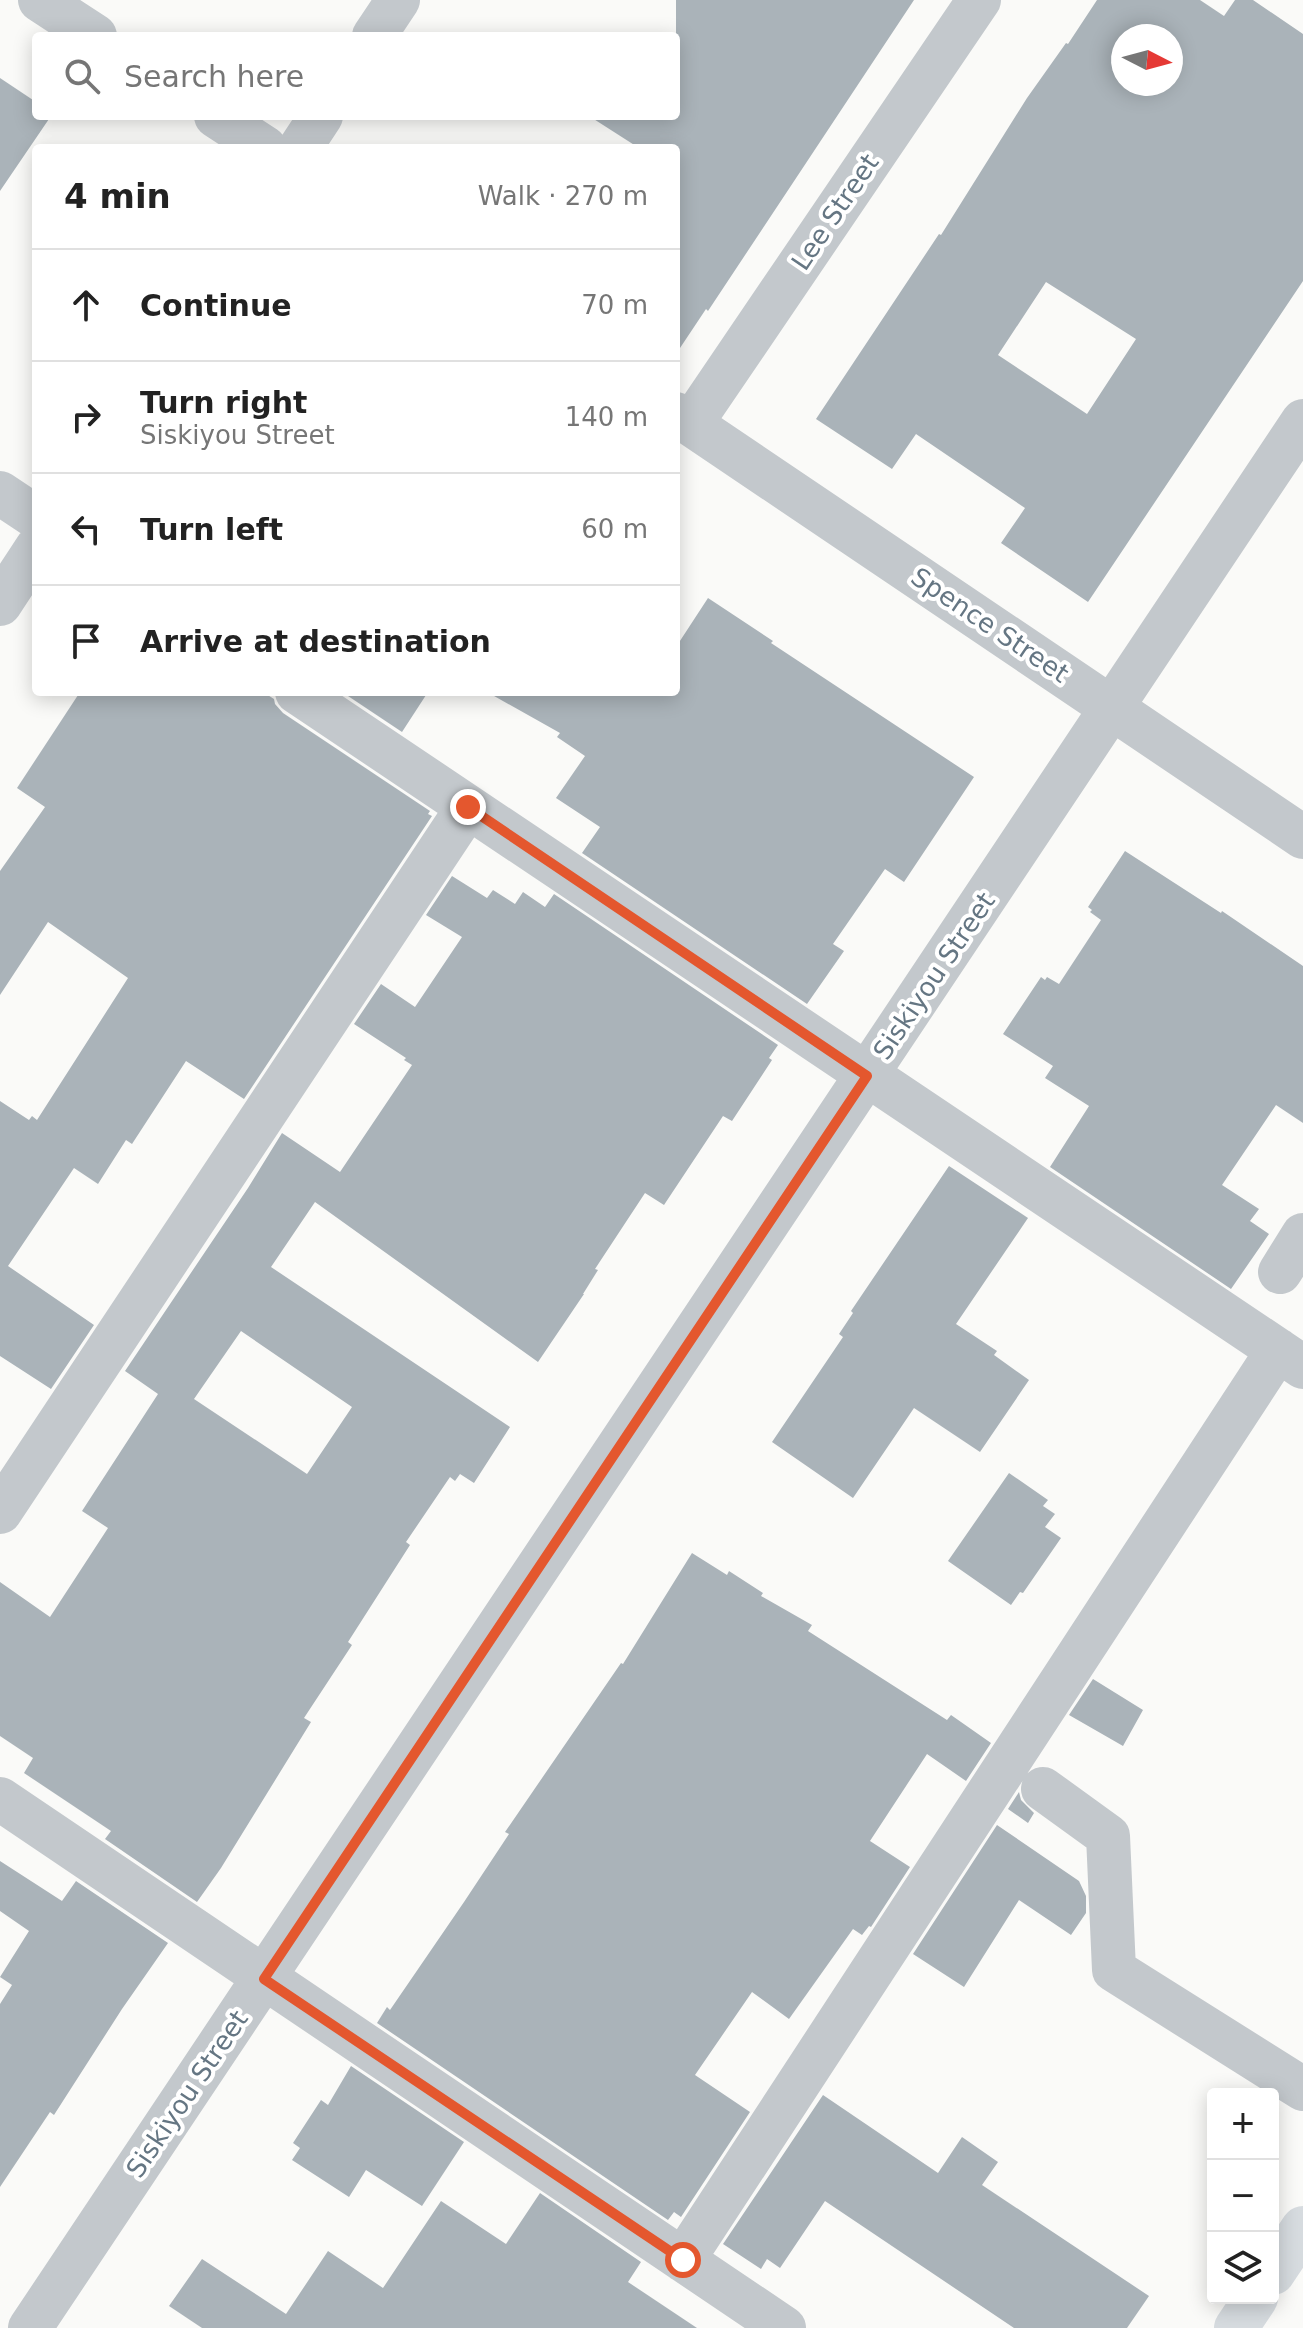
<!DOCTYPE html>
<meta charset="utf-8">
<style>
:root{--surface:#fff;--page:#f2f2f2;--text:#222;--muted:#767676;--line:#e0e0e0}
body{margin:0;font-family:"DejaVu Sans",sans-serif;background:var(--page);color:var(--text)}
.controls{position:absolute;right:24px;bottom:24px;display:grid;overflow:hidden;border-radius:8px;box-shadow:0 4px 20px #0003}
.controls button{width:72px;height:72px;display:grid;place-items:center;padding:0;border:0;border-bottom:2px solid var(--line);background:var(--surface);color:var(--text);font:40px sans-serif}
.compass{position:absolute;left:1111px;top:24px;width:72px;height:72px;border-radius:50%;background:var(--surface);box-shadow:0 4px 20px #0003;rotate:96deg}
.stop{position:absolute;width:24px;height:24px;margin:-18px;border:6px solid #e4572e;border-radius:50%;background:#fff}
.stop.end{background:#e4572e;border-color:#fff;box-shadow:0 2px 8px #0008}
.list{margin:0;padding:0;list-style:none}
h2{display:flex;justify-content:space-between;align-items:center;height:104px;margin:0;padding:0 32px;font-size:34px}
h2 small{font-size:26px;font-weight:400;color:var(--muted)}
.list li{display:grid;grid-template-columns:52px 1fr auto;gap:24px;align-items:center;box-sizing:border-box;height:112px;padding:0 32px;border-top:2px solid var(--line)}
.list b{display:block;font-size:30px;white-space:nowrap}
.list p{margin:0;font-size:26px;white-space:nowrap;color:var(--muted)}
.list em{font-size:26px;font-style:normal;color:var(--muted)}
.icon{flex:none;width:44px;height:44px;fill:none;stroke:currentColor;stroke-width:2;stroke-linecap:round;stroke-linejoin:round}
.map{position:relative;flex:none;width:1303px;height:2328px;overflow:hidden}
.search{position:absolute;background:var(--surface);box-shadow:0 4px 20px #0003;left:32px;top:32px;width:648px;height:88px;display:flex;align-items:center;gap:20px;box-sizing:border-box;padding:0 28px;border-radius:8px;color:var(--muted);font-size:30px}
.panel{position:absolute;background:var(--surface);box-shadow:0 4px 20px #0003;left:32px;top:144px;width:648px;height:552px;border-radius:8px}
.map>svg:first-child{display:block}
.building{fill:#aab3b9;fill-rule:evenodd}
.lines{fill:none;stroke-linecap:round;stroke-linejoin:round}
.minor{stroke:#c3c8cc;stroke-width:44}
.major{stroke:#d6dbdf;stroke-width:44}
.route{stroke:#e4572e;stroke-width:10}
.labels{text-anchor:middle;dominant-baseline:central;stroke-width:8;stroke-linejoin:round;paint-order:stroke}
.street-label{font-size:26px;fill:#657683;stroke:#fff}
</style>
<div class="map">
<svg width="1303" height="2328" viewBox="0 0 1303 2328">
<rect width="100%" height="100%" fill="#fafaf8"/>
<!-- building -->
<path class="building" d="M676,0H914L708,311L706,309L676,354V148H639L589,116H676Z
M1097,0H1200L1224,16L1235,0H1253L1303,34V281L1088,602L1001,543L1025,508L916,434L892,469L816,419L939,234L941,235L1027,98L1066,43L1068,44ZM1123,36H1171V84H1123ZM1046,282L1136,339L1087,414L998,355Z
M0,78L36,102V116H51L0,191Z
M708,598L773,641L771,643L974,777L904,882L885,869L833,944L844,951L807,1004L582,853L600,827L556,798L585,756L557,737L560,733L487,692H676V647Z
M80,692H263L274,699L275,704L283,713L430,811L428,814L432,816L244,1099L186,1061L132,1144L126,1140L98,1184L74,1168L8,1266L94,1325L51,1389L0,1356V1101L29,1120L32,1116L37,1120L128,978L48,922L0,995V871L45,807L17,788Z
M342,692H428L402,732Z
M1125,851L1221,913L1222,911L1303,966V1123L1276,1105L1222,1185L1259,1209L1250,1221L1269,1234L1231,1289L1050,1167L1089,1106L1045,1078L1053,1066L1003,1034L1041,977L1045,980L1047,977L1059,984L1101,920L1090,912L1092,910L1088,907Z
M452,876L487,898L493,890L515,904L523,892L545,907L554,894L778,1045L769,1058L772,1060L732,1121L723,1116L664,1205L645,1193L595,1269L598,1270L583,1294H584L538,1362L315,1202L271,1267L510,1427L474,1483L460,1474L455,1481L450,1477L406,1542L410,1545L348,1642L352,1645L304,1718L311,1722L221,1868L197,1902L105,1839L111,1831L24,1773L33,1758L0,1736V1582L50,1617L108,1528L82,1511L158,1394L125,1371L248,1188L282,1133L340,1172L412,1065L404,1060L406,1058L354,1024L381,984L415,1007L462,937L426,915ZM241,1331L352,1407L307,1474L194,1399Z
M949,1166L1028,1218L956,1324L997,1351L994,1355L1029,1380L980,1452L914,1408L853,1498L772,1442L843,1337L839,1334L853,1313L851,1311Z
M1009,1473L1048,1500L1043,1506L1055,1514L1045,1527L1061,1538L1023,1593L1020,1592L1011,1605L948,1561Z
M692,1553L727,1575L729,1571L763,1593L761,1596L812,1625L808,1631L947,1720L951,1715L991,1743L966,1781L927,1754L870,1841L910,1867L871,1927L869,1926L862,1935L853,1929L789,2019L752,1992L695,2075L750,2112L681,2217L674,2212L668,2220L377,2023L387,2007L390,2010L464,1902L509,1834L505,1832L621,1663L623,1664Z
M1093,1679L1143,1710L1123,1746L1069,1715Z
M1019,1792L1021,1800L1034,1813L1028,1823L1008,1809Z
M997,1825L1079,1881L1086,1896V1913L1071,1935L1019,1900L964,1987L913,1954Z
M0,1861L62,1901L76,1881L168,1943L122,2009L54,2115L50,2112L0,2187V2004L12,1985L0,1977L29,1931L0,1911Z
M351,2066L464,2142L422,2206L366,2170L349,2197L292,2160L300,2148L293,2143L321,2100L328,2105Z
M823,2095L938,2173L962,2137L998,2162L982,2185L1149,2296L1127,2328H1014L825,2201L780,2268L767,2259L761,2269L723,2244Z
M540,2193L641,2262L628,2282L697,2328H202L169,2306L202,2259L286,2314L328,2251L383,2288L441,2201L506,2244Z"/>
<g class="lines">
<!-- minor -->
<path class="minor" d="M40,0L95,36
M374,36L398,0
M216,116L265,148
M300,148L321,116
M676,414L1303,837
M691,424L979,0
M0,493L36,517
M0,604L36,549
M297,692L1303,1367
M1280,1272L1303,1235
M0,1512L468,807
M1043,1789L1108,1836L1114,1970L1303,2089
M0,1799L784,2328
M683,2260L1278,1350
M30,2328L1303,421"/>
<!-- major -->
<path class="major" d="M1273,2273L1303,2228
M1236,2328L1256,2298"/>
</g>
<g class="lines">
<!-- route -->
<path class="route" d="M468,807L867,1076L264,1979L683,2260"/>
</g>
<g class="labels">
<!-- street labels -->
<g class="street-label">
<text transform="translate(835 212) rotate(-56)">Lee Street</text>
<text transform="translate(990 625) rotate(34)">Spence Street</text>
<text transform="translate(934 976) rotate(-56)">Siskiyou Street</text>
<text transform="translate(187 2094) rotate(-56)">Siskiyou Street</text>
</g>
</g>
</svg>
<div class="controls">
<button>+</button>
<button>−</button>
<button><svg class="icon" aria-label="layers" viewBox="0 0 24 24"><path d="M12 4l9 5-9 5-9-5zM3 14l9 5 9-5"/></svg></button>
</div>
<svg class="compass" viewBox="-18 -18 36 36"><path d="M0-13l5 13h-10z" fill="#e53935"/><path d="M0 13l5-13h-10z" fill="#767676"/></svg>
<div class="stop" style="left:683px;top:2260px"></div>
<div class="stop end" style="left:468px;top:807px"></div>
<div class="search"><svg class="icon" aria-label="search" viewBox="0 0 24 24"><circle cx="10" cy="10" r="6"/><path d="M15 15l6 6"/></svg>Search here</div>
<section class="panel">
<h2>4 min<small>Walk · 270 m</small></h2>
<ul class="list">
<li><svg class="icon" aria-label="ahead" viewBox="0 0 24 24"><path d="M12 20V5M6 11l6-6 6 6"/></svg><div><b>Continue</b></div><em>70 m</em></li>
<li><svg class="icon" aria-label="right" viewBox="0 0 24 24"><path d="M7 20v-9h11M14 6l5 5-5 5"/></svg><div><b>Turn right</b><p>Siskiyou Street</p></div><em>140 m</em></li>
<li><svg class="icon" aria-label="left" viewBox="0 0 24 24"><path d="M17 20v-9H6M10 6l-5 5 5 5"/></svg><div><b>Turn left</b></div><em>60 m</em></li>
<li><svg class="icon" aria-label="arrive" viewBox="0 0 24 24"><path d="M6 21V4h12l-3 4 3 4H6"/></svg><div><b>Arrive at destination</b></div></li>
</ul>
</section>
</div>
